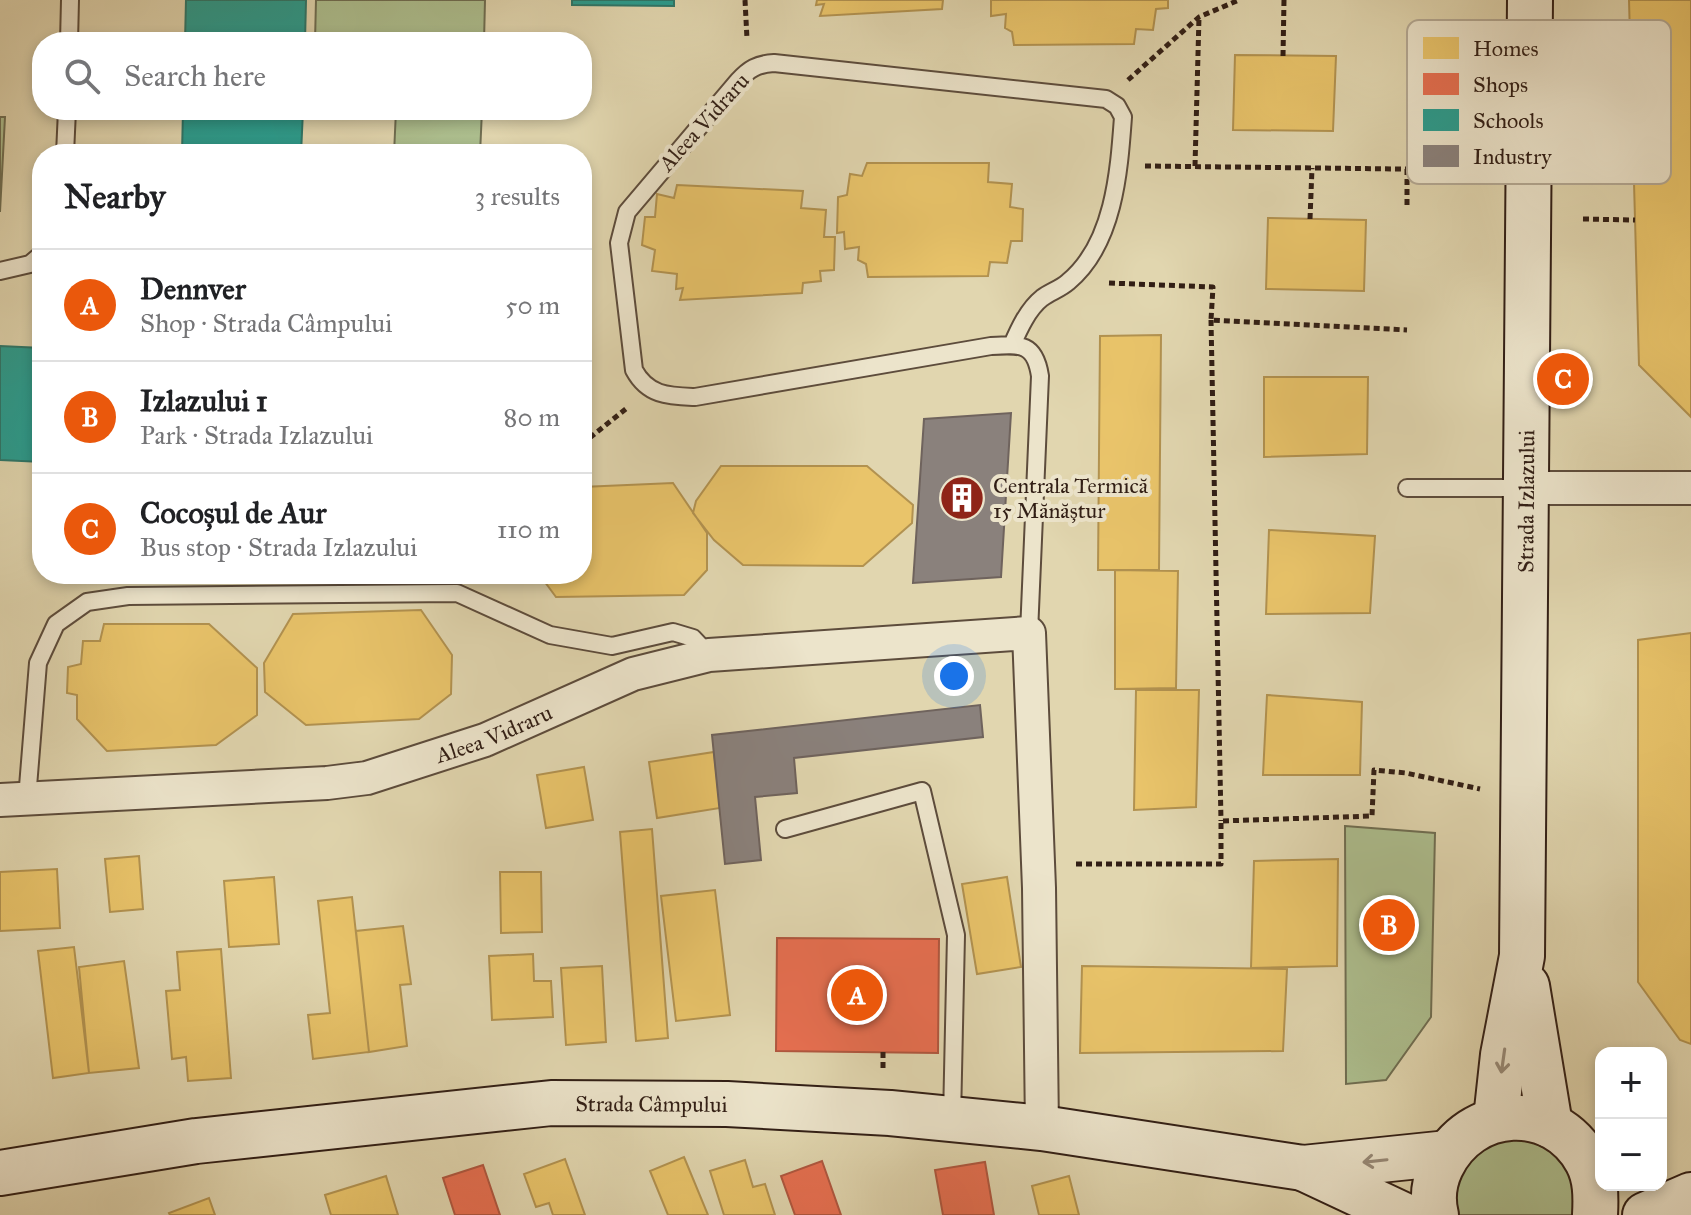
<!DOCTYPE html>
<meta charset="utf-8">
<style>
:root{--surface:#fff;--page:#f2f2f2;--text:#202124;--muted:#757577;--line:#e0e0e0;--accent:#ea580c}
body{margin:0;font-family:"IM FELL Great Primer",serif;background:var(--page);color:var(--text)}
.controls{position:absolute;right:24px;bottom:24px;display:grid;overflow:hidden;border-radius:16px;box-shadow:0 4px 12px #0003}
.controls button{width:72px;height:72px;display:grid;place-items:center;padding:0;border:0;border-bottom:2px solid var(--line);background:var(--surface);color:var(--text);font:40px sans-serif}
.you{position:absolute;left:954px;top:676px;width:28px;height:28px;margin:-20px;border:6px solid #fff;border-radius:50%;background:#1a73e8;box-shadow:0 0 0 12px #1a73e833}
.badge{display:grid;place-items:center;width:52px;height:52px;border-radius:50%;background:var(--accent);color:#fff;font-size:26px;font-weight:700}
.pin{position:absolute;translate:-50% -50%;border:4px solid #fff;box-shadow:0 2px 8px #0006}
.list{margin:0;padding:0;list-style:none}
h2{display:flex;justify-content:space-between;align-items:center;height:104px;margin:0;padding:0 32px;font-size:34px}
h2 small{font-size:26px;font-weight:400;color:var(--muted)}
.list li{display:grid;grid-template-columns:52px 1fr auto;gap:24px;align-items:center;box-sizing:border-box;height:112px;padding:0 32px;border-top:2px solid var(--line)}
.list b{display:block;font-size:30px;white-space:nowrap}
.list p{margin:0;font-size:26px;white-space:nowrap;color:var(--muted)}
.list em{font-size:26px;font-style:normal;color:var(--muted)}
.icon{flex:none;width:44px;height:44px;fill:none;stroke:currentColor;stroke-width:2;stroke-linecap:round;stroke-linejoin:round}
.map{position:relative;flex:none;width:1691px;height:1215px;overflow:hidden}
.search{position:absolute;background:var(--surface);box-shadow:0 4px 12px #0003;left:32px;top:32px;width:560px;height:88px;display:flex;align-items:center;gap:20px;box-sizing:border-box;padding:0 28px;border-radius:32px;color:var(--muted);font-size:30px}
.panel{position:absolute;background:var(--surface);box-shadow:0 4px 12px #0003;left:32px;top:144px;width:560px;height:440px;border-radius:32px}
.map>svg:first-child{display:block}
.green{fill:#adbf8f;stroke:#6f6e52;stroke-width:2}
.homes{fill:#e9c46a;stroke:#b29250;stroke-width:2}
.shops{fill:#e76f51;stroke:#b0573f;stroke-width:2}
.schools{fill:#2a9d8f;stroke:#2c776a;stroke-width:2}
.industry{fill:#8a817c;stroke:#6f635d;stroke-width:2}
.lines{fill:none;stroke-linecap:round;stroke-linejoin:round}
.lane-casing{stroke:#5d4c3c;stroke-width:20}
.street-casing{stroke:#5d4c3c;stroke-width:36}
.secondary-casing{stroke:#311e15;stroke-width:48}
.path{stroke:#311e15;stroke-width:5;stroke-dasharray:6 4;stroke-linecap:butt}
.lane{stroke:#ece4cb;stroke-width:16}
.street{stroke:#ece4cb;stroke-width:32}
.secondary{stroke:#ece4cb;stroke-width:44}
.oneway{stroke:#988b79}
.labels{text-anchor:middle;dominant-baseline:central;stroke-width:8;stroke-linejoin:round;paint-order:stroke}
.street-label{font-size:22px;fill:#311e15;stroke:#ece4cb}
.poi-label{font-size:22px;fill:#311e15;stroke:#ece4cb;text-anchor:start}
.key{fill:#ece4cb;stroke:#b4a994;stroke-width:2}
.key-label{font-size:22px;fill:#311e15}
</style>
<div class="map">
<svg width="1691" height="1215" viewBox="0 0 1691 1215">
<rect width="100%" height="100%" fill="#e1d6af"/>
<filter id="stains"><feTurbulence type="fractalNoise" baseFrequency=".0025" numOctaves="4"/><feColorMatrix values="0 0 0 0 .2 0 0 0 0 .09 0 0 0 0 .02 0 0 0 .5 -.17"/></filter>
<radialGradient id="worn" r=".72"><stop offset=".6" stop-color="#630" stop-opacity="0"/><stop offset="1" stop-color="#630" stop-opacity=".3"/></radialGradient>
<!-- green -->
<path class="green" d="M316,0H485L484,42H315Z
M396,110H482L480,154H394Z
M0,117H5L0,212Z
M1345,826L1435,833L1431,1017L1386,1080L1346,1084Z
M1514,1134L1553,1146L1576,1179V1215H1455L1453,1183L1476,1148Z"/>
<!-- homes -->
<path class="homes" d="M817,0H943L942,9L820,16L824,4L816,5Z
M991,0H1168V8L1156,9L1153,30L1136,29L1134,44L1014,45L1012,32L1005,28L1006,14L991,16Z
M1629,0H1691V417L1639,365Z
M1235,55L1336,56L1333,131L1233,130Z
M867,163H989L988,182L1012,184L1010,207L1023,209L1022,241H1011L1007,263L990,262L988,276L868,277L866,264L858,260L859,247L845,249L844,232L837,233L838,197L847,195L850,174L862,176Z
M677,185L803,191L801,208L826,210L824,237H835L834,270L820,271L821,281L803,283L802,293L680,300L683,288L676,289L677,274L652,271L655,250L642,245L645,217H655L657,194L674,198Z
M1268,218L1366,220L1364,291L1266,289Z
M1161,335L1159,570H1098L1100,336Z
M1264,377H1368L1367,454L1264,457Z
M721,466H867L913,505L912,523L863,566L743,565L714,540L693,513L696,501Z
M673,483L707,533V570L684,595L556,597L539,574H582V487Z
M1269,530L1375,536L1370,613L1266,614Z
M1115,570L1178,571L1176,688L1115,689Z
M421,610L452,655L451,694L419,719L306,725L265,692L264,663L293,614Z
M104,624H209L257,668V715L216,745L107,751L77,719V695L67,693L68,667L81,664L83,641H100Z
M1691,633V1044L1680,1040L1638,982V640Z
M1136,690H1199L1196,807L1134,810Z
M1267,695L1362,702L1360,775H1263Z
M714,752L720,808L657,818L649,762Z
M584,767L593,820L546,828L537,775Z
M652,829L668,1038L636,1041L620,832Z
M139,856L143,909L110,912L105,859Z
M1338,859L1337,966L1251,968L1254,861Z
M57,869L60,928L0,931V872Z
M500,872H541L542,932L501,933Z
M274,877L279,944L229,947L224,881Z
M1007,877L1021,967L977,974L962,884Z
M715,890L730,1015L676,1021L661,896Z
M352,897L369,1052L313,1059L308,1015L330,1013L318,901Z
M403,926L411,984L400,985L407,1046L369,1052L356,931Z
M74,947L89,1073L53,1078L38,951Z
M221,949L231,1078L188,1081L186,1057L172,1059L166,991L180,990L177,952Z
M533,954L534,981H551L553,1017L492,1020L489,956Z
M124,961L139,1068L89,1073L79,967Z
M602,966L606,1042L566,1045L561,968Z
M1082,966L1287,969L1283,1051L1080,1053Z
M684,1157L708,1215H668L650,1171Z
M565,1159L585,1215H553L549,1203L536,1207L524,1174Z
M745,1160L753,1187L765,1184L775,1215H724L710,1171Z
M386,1176L398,1215H331L325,1195Z
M1069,1176L1079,1215H1039L1032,1186Z
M209,1198L215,1215H170L169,1213Z"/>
<!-- shops -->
<path class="shops" d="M777,938L939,939L938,1053L776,1051Z
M822,1161L841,1215H795L781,1176Z
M985,1162L994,1215H943L935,1170Z
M483,1165L500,1215H455L443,1178Z"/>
<!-- schools -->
<path class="schools" d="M186,0H306L305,42H185Z
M572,0H674V6L572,5Z
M183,110H303L301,154H182Z
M0,346L42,348V462L0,460Z"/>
<!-- industry -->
<path class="industry" d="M1011,413L1001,577L913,583L924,419Z
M980,705L983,737L794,758L797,793L755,797L761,860L725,864L712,735Z"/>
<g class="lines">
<!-- lane casing -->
<g class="lane-casing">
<path id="lane" d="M69,42L70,0
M65,154L67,110
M0,271L30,264L42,254
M1012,345C1019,329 1028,309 1042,298C1050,292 1060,289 1068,282C1114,244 1119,172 1123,117L1117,106L1106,99L774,63C757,64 749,69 738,81L627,212L619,243L634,370C648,396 669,396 695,397L991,346C1021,344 1035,343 1040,376L1029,633
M1407,488H1525
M27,799L38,663L56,624L87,602L128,596L457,593L550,635L612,646L673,632L693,638L709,655
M785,829L922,791L956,935L952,1119"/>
</g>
<!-- street casing -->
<g class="street-casing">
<g id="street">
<path d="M1526,488H1691"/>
<path id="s1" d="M0,800L327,783L367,778L485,740L633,674L709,655L1029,633L1039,888L1042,1128"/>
</g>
</g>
<!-- secondary casing -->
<g class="secondary-casing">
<g id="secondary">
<path d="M1527,986L1550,1125"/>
<path id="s2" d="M1496,1119L1503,1055L1522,956L1530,0"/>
<path d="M1303,1168L1403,1215"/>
<path id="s3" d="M0,1173L196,1141L551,1103L727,1104L890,1113L1042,1128L1303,1168L1448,1153"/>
<path d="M1436,1215C1432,1199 1434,1182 1441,1167C1470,1105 1554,1100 1587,1161C1596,1178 1596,1196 1595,1215"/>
<path d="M1645,1215L1691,1195"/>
</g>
</g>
<!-- path -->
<path class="path" d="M745,0L747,39
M1283,56L1284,0
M1128,80L1199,17L1239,0
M1145,166L1487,170
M1195,166L1199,17
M1407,169V208
M1310,219L1312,168
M1583,219L1635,220
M1109,283L1213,287L1211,320L1407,330
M1211,320L1221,821
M582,444L627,408
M1076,864H1221V821L1372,816L1374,770L1406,773L1480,789
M883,1052V1071"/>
<!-- lane -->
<use href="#lane" class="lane"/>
<!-- street -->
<use href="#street" class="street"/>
<!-- secondary -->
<use href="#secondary" class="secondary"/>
</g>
<!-- one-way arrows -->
<defs><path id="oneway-shaft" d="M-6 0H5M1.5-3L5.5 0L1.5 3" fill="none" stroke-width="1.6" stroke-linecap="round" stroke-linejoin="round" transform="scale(2)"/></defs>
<g class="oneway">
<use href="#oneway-shaft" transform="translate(1503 1061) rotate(98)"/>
<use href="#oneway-shaft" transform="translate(1375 1161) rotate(174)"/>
</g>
<!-- icons -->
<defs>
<g id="building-disc" transform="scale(2.3)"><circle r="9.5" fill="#8f2418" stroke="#ece4cb"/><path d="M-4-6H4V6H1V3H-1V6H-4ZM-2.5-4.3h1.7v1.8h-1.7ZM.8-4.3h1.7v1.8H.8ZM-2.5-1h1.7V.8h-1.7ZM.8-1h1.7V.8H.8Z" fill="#fff"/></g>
</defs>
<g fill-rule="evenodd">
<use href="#building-disc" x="962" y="498"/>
</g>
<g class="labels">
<!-- street labels -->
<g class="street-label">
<text transform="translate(704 122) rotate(-48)">Aleea Vidraru</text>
<text stroke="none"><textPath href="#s2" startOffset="620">Strada Izlazului</textPath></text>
<text stroke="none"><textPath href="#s1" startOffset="502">Aleea Vidraru</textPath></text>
<text stroke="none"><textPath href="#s3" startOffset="656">Strada Câmpului</textPath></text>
</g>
<!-- poi labels -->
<g class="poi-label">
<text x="993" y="485">Centrala Termică<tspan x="993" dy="25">15 Mănăștur</tspan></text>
</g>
</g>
<!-- legend -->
<rect x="1407" y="20" width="264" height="164" rx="12" class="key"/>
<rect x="1423" y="37" width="36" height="22" fill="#e9c46a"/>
<rect x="1423" y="73" width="36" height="22" fill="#e76f51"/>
<rect x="1423" y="109" width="36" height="22" fill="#2a9d8f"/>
<rect x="1423" y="145" width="36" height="22" fill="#8a817c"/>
<g class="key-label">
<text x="1473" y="56">Homes</text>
<text x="1473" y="92">Shops</text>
<text x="1473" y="128">Schools</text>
<text x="1473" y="164">Industry</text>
</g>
<rect width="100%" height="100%" filter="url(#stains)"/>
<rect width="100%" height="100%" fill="url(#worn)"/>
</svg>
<div class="controls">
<button>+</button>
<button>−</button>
</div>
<div class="you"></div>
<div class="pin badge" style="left:857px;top:995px">A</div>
<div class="pin badge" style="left:1389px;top:925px">B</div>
<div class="pin badge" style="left:1563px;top:379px">C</div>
<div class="search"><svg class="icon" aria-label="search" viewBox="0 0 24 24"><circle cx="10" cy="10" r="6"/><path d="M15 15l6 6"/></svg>Search here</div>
<section class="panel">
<h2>Nearby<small>3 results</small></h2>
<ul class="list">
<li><span class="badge">A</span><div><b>Dennver</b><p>Shop · Strada Câmpului</p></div><em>50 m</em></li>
<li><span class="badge">B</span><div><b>Izlazului 1</b><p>Park · Strada Izlazului</p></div><em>80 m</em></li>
<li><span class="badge">C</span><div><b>Cocoșul de Aur</b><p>Bus stop · Strada Izlazului</p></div><em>110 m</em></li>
</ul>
</section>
</div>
